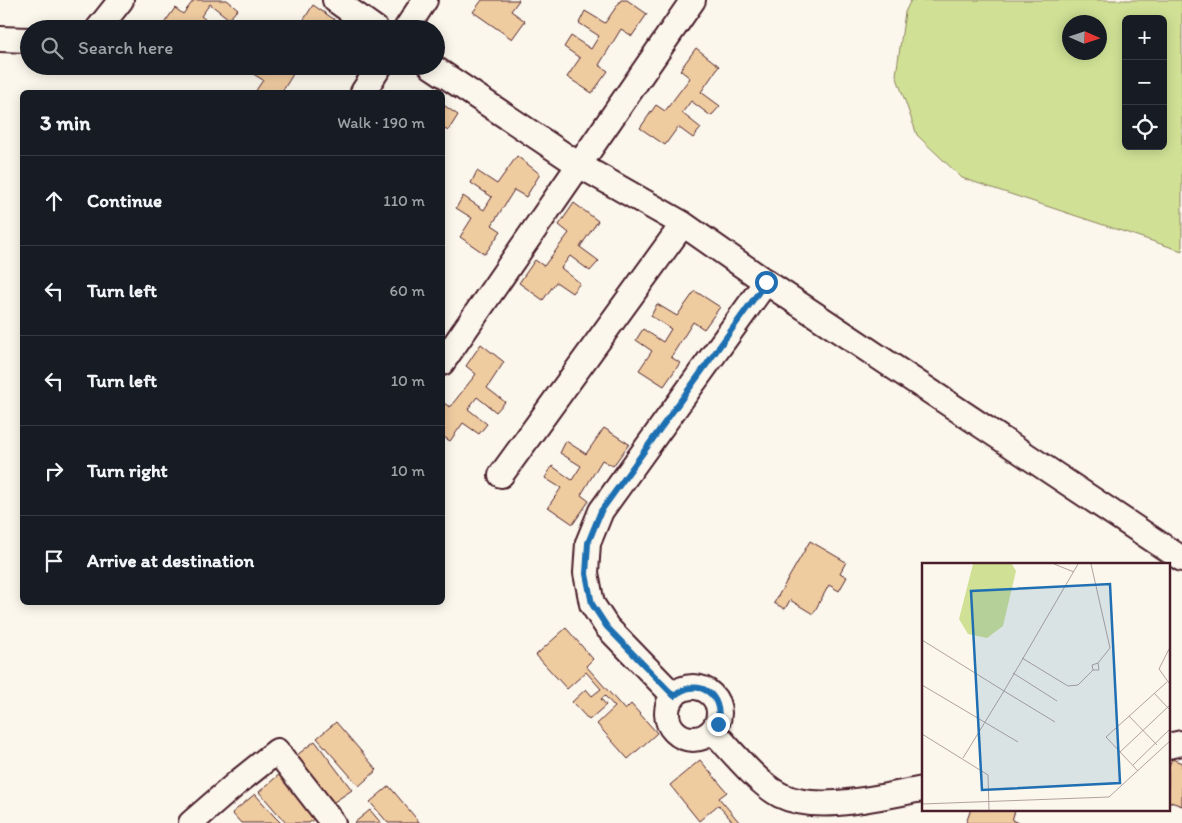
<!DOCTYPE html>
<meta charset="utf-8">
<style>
:root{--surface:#171b24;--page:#242831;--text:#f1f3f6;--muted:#9ea1a6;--line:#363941}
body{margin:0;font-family:Itim,sans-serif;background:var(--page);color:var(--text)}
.controls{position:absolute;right:15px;top:15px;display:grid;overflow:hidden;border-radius:8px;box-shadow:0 2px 12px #0003}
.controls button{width:45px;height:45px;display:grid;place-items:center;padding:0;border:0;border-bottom:1px solid var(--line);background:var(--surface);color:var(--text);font:25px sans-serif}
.compass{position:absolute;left:1062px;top:15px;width:45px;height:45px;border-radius:50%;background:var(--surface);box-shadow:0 2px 12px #0003;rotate:93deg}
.stop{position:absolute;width:15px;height:15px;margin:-11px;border:4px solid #1f6fb2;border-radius:50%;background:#fff}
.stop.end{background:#1f6fb2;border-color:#fff;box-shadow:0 1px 5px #0008}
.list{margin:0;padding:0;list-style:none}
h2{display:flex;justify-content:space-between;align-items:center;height:65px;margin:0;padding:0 20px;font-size:21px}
h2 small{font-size:16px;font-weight:400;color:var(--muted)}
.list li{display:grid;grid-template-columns:32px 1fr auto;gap:15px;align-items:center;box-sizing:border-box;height:90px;padding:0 20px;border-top:1px solid var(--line)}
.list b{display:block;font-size:19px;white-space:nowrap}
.list em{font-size:16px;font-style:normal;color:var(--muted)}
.icon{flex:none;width:28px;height:28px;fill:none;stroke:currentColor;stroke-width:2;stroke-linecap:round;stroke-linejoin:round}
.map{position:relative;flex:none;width:1182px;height:823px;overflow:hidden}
.search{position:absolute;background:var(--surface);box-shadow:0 2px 12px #0003;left:20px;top:20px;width:425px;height:55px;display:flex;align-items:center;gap:12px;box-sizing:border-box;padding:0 18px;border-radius:28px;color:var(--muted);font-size:19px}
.panel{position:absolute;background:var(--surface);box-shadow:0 2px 12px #0003;left:20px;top:90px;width:425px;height:515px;border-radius:8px}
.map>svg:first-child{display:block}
.green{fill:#d0e195;stroke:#8d8060;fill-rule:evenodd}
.building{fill:#efcba0;stroke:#4a1f2b}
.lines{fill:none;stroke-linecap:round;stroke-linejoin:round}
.street-casing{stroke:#4a1f2b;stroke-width:28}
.street{stroke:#fbf7ec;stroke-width:24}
.route{stroke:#1f6fb2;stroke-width:6}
.inset-road{fill:none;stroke:#b4a19f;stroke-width:1}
.view{fill:#1f6fb2;fill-opacity:0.15;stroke:#1f6fb2;stroke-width:2.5}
.inset-edge{fill:none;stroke:#4a1f2b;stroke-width:2.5}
</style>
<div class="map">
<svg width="1182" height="823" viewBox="0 0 1182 823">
<rect width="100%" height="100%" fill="#fbf7ec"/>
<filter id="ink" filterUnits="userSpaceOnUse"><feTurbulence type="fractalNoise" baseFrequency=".02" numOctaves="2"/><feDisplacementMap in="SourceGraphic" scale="10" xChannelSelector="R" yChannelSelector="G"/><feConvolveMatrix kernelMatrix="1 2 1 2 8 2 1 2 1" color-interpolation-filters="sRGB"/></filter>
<g filter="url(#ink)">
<!-- green -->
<path class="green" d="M911,0H1182V251L962,178L917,135L896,75L905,12ZM1126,19H1163V146H1126ZM1070,22H1100V52H1070Z"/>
<!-- building -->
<path class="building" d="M194,0H227L238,9L229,19L210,4L201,16L217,29H160L175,8L183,14Z
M482,0H519L511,11L525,21L512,39L473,12Z
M621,0H627L647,14L632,36L621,29L599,65L608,71L592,93L567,77L580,58L564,47L571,36L591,49L599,36L579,23L585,11L605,23Z
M313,5L341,24L338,29H298Z
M696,48L719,66L701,92L720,106L711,116L691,101L682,113L701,128L693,138L678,127L665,145L640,128L656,105L665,111L690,78L680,70Z
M249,66H266L274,72L277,66H298L282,92H255L263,80L247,70Z
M442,104L458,115L448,131L442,127Z
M517,156L540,174L526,197L514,190L492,225L501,231L485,254L460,237L472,218L456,208L463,196L484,210L492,197L471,183L477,171L497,184Z
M574,203L598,221L580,247L599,261L590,271L570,256L561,268L580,283L572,293L556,282L543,300L519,283L535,260L544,266L569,233L559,225Z
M695,291L720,307L704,329L693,322L671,357L680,363L664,386L639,370L652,351L636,340L643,329L663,342L671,329L651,316L657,304L677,316Z
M481,344L504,362L487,388L505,402L496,412L477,397L468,409L487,424L479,434L463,423L450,441L442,436V402L450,407L476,374L466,366Z
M604,428L629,444L613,466L602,460L581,495L589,501L573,524L548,507L561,488L545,478L552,466L572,480L581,466L560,453L566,441L586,454Z
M810,541L846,562L840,573L847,577L839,591L829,585L813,614L790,600L785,609L774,603Z
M566,628L593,659L586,666L625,710L631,704L657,733L628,759L597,724L615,707L605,696L601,699L606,705L589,720L572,702L586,689L592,696L601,689L586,672L567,689L536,655Z
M336,722L377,770L359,786L317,738Z
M315,741L352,790L331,804L292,759Z
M1172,759L1182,763V806L1168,801V768Z
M700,760L727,792L719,798L740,823H732L733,822L718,805L699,821L670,785Z
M282,772L298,791L294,794L315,818L309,823H286L259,792Z
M389,786L420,823H388L370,802Z
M255,794L274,816L281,823H241L232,813Z
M971,809H1010L1015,811L1012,820L1018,823H966Z
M370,810L381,823H354Z"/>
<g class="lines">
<!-- street casing -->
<g class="street-casing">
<path id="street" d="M335,0L376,29
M98,29L121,0
M406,29L425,0
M0,39L29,40
M431,66L579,165L693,0
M363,92L380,66
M442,363L579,165L683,224L766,282L1182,559
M501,475L683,224
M667 713a26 26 0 1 1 52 0a26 26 0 1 1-52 0Z
M674,696L607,627L592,604L586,573L588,543L601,511L766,282
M713,731C731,750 757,783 780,795C818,814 882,796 923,789
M1168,746L1182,743
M191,823L237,783L277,751L333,823"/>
</g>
<!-- street -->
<use href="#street" class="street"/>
</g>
</g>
<g class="lines" filter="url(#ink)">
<!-- route -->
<path class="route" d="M718,724C724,694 698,676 674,696L607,627L592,604L586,574L588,543L601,511L766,282"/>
</g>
<!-- overview -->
<g transform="translate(922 563)">
<rect width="248" height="248" fill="#fbf7ec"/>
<path d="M51,1H90L94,8L81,63L65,75L46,71L37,56Z" fill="#d0e195"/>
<path class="inset-road" d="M132,1L152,9M169,1L188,85L176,100L170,102L171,107M0,77L82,128L41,195M100,95L146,123L156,122L171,107H177L176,100M91,110L135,138M247,120L237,106L247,86M0,122L96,179M232,130L247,146M207,153L235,182M133,159L82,128L156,1M0,171L66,212L67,247M198,189L248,142M211,202L248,166M216,208L184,174L245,119M0,241L187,234L248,178"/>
<path class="view" d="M188,21L198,220L60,227L49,28Z"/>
<rect width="248" height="248" class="inset-edge"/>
</g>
</svg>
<div class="controls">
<button>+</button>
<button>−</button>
<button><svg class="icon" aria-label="locate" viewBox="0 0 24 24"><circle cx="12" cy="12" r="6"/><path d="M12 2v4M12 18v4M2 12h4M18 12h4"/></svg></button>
</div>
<svg class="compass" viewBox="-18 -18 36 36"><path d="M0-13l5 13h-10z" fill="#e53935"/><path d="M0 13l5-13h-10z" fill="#9ea1a6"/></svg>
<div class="stop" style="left:766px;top:282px"></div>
<div class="stop end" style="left:718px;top:724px"></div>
<div class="search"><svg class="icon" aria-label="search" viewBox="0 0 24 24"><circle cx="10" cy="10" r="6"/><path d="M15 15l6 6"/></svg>Search here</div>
<section class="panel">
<h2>3 min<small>Walk · 190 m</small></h2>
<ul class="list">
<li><svg class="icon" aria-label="ahead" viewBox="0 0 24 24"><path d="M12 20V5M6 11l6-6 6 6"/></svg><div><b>Continue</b></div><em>110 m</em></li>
<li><svg class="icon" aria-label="left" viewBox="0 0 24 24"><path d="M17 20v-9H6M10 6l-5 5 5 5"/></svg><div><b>Turn left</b></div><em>60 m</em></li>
<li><svg class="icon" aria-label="left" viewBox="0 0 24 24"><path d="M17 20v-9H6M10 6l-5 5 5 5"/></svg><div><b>Turn left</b></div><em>10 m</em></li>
<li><svg class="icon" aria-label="right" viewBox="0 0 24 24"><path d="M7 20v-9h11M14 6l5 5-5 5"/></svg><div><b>Turn right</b></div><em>10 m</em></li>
<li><svg class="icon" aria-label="arrive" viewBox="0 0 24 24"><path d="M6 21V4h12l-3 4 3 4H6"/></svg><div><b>Arrive at destination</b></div></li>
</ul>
</section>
</div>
